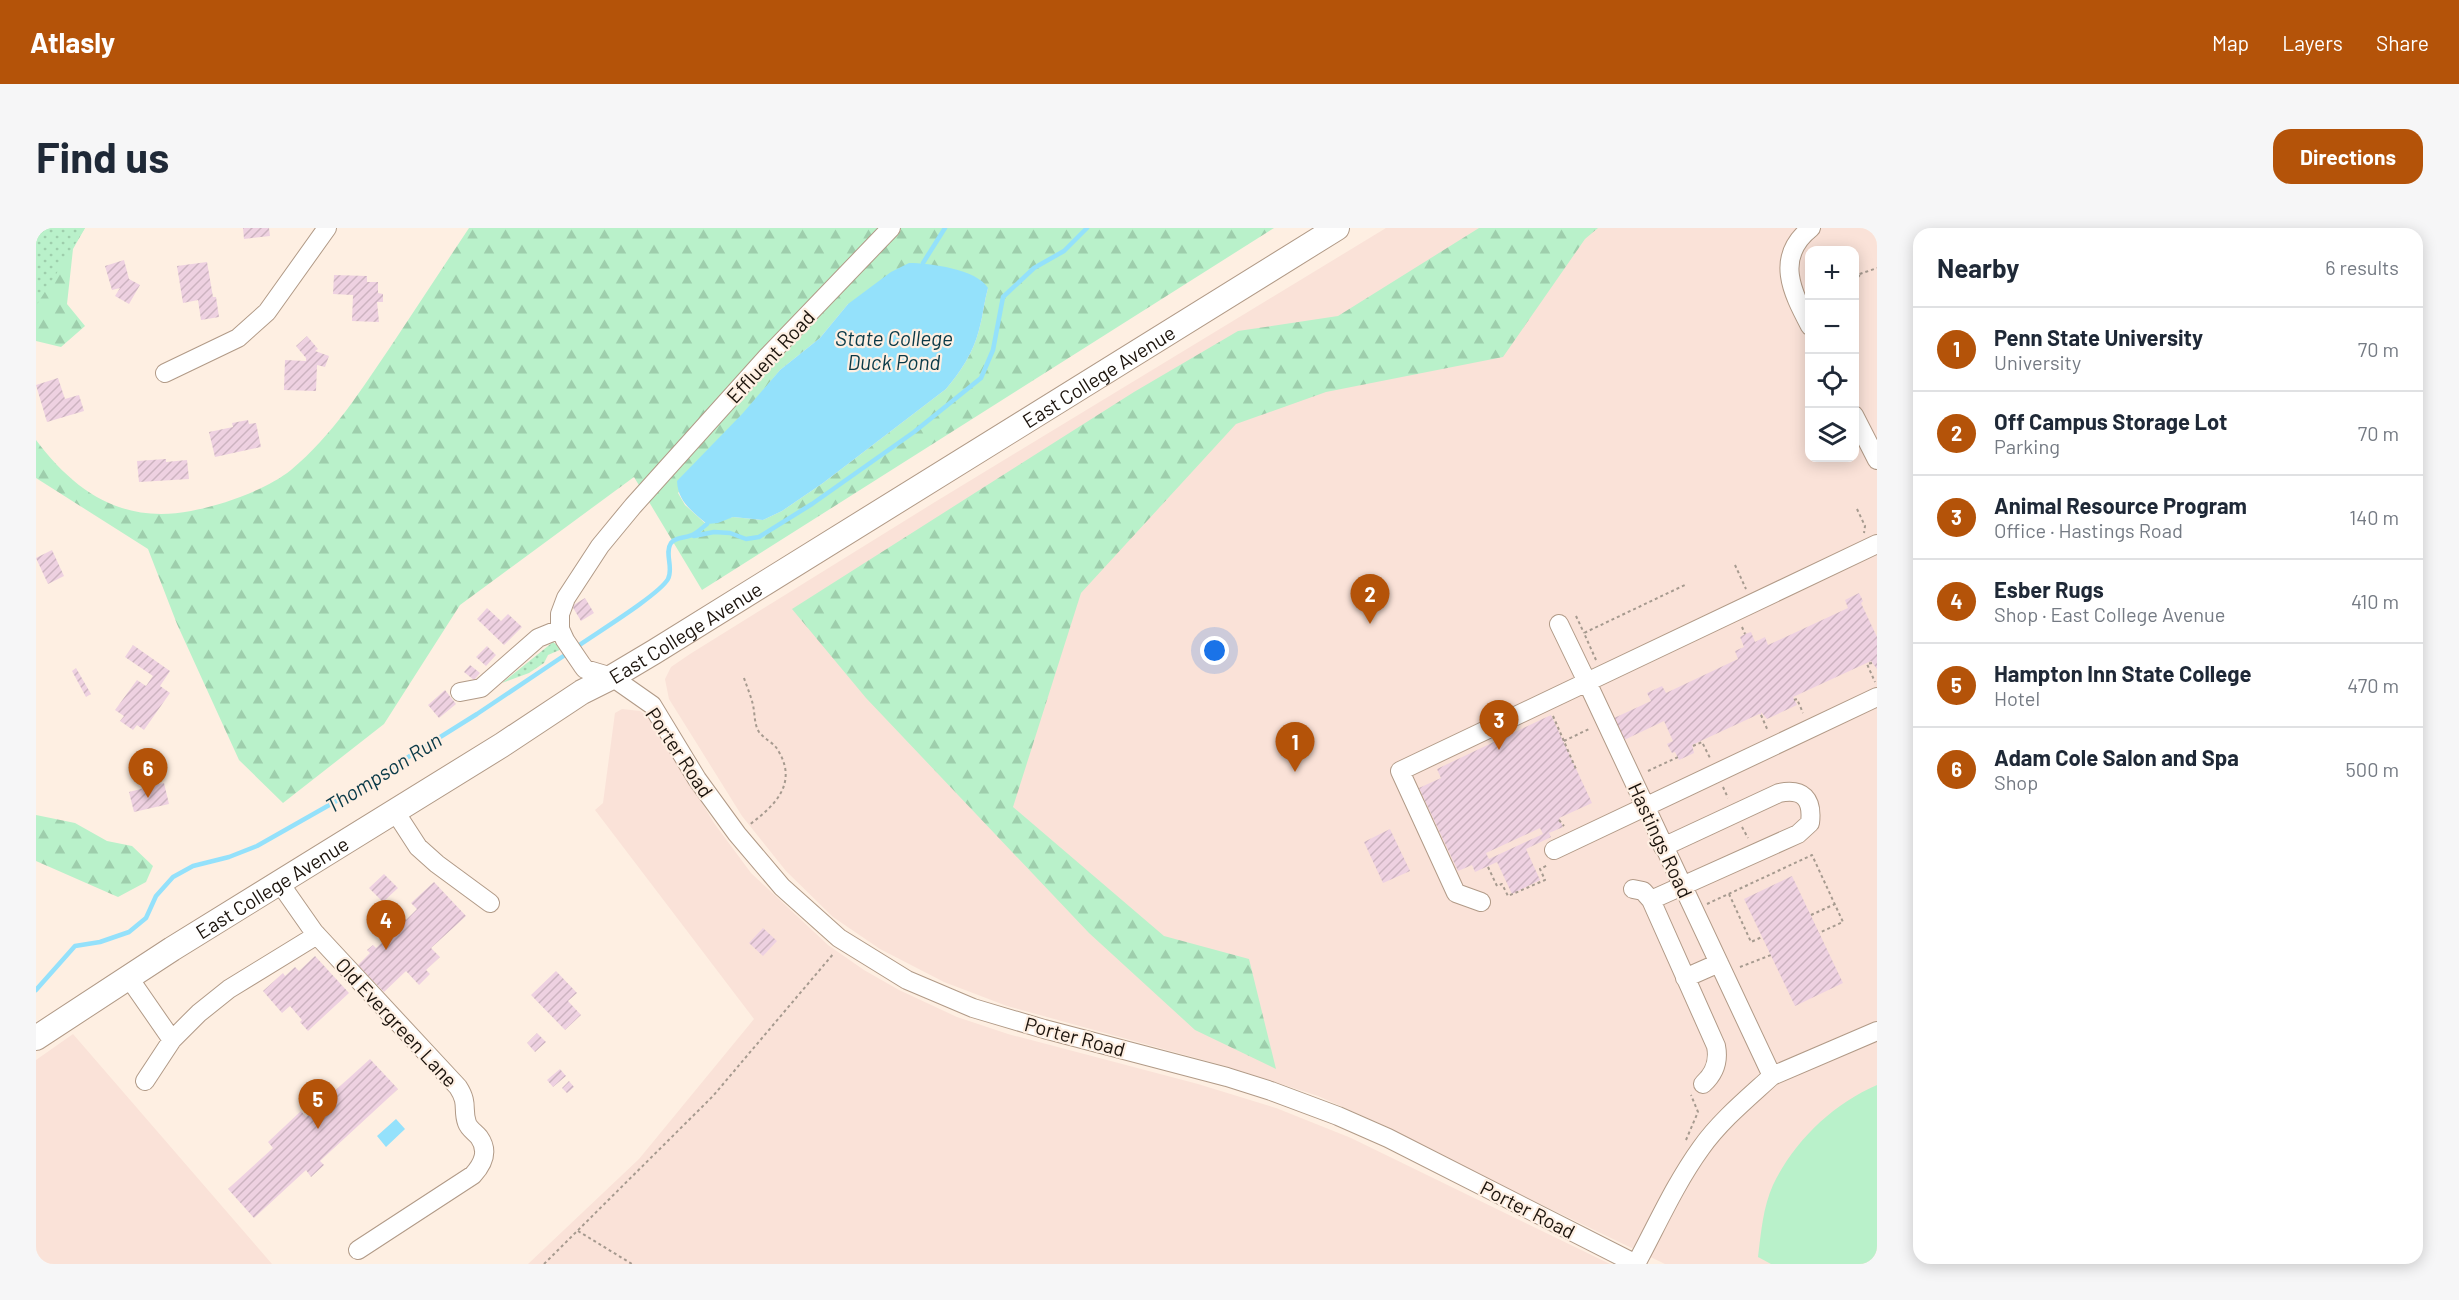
<!DOCTYPE html>
<meta charset="utf-8">
<style>
:root{--surface:#fff;--page:#f6f6f7;--text:#1f2937;--muted:#747a83;--line:#e0e1e3;--accent:#b45309}
body{margin:0;font-family:Barlow,sans-serif;background:var(--page);color:var(--text)}
.controls{position:absolute;right:18px;top:18px;display:grid;overflow:hidden;border-radius:12px;box-shadow:0 3px 15px #0003}
.controls button{width:54px;height:54px;display:grid;place-items:center;padding:0;border:0;border-bottom:2px solid var(--line);background:var(--surface);color:var(--text);font:30px sans-serif}
.you{position:absolute;left:1179px;top:423px;width:21px;height:21px;margin:-15px;border:4px solid #fff;border-radius:50%;background:#1a73e8;box-shadow:0 0 0 9px #1a73e833}
.badge{display:grid;place-items:center;width:39px;height:39px;border-radius:50%;background:var(--accent);color:#fff;font-size:20px;font-weight:700}
.pin{position:absolute;translate:-50% -50px;filter:drop-shadow(0 2px 3px #0008)}
.pin::after{content:'';position:absolute;top:32px;width:21px;height:18px;background:inherit;clip-path:polygon(0 0,100% 0,50% 100%)}
.list{margin:0;padding:0;list-style:none}
h2{display:flex;justify-content:space-between;align-items:center;height:78px;margin:0;padding:0 24px;font-size:26px}
h2 small{font-size:20px;font-weight:400;color:var(--muted)}
.list li{display:grid;grid-template-columns:39px 1fr auto;gap:18px;align-items:center;box-sizing:border-box;height:84px;padding:0 24px;border-top:2px solid var(--line)}
.list b{display:block;font-size:22px;white-space:nowrap}
.list p{margin:0;font-size:20px;white-space:nowrap;color:var(--muted)}
.list em{font-size:20px;font-style:normal;color:var(--muted)}
.icon{flex:none;width:33px;height:33px;fill:none;stroke:currentColor;stroke-width:2;stroke-linecap:round;stroke-linejoin:round}
.map{position:relative;flex:none;width:1841px;height:1036px;overflow:hidden;border-radius:18px}
header{display:flex;align-items:center;gap:36px;box-sizing:border-box;height:84px;padding:0 30px;background:var(--accent);color:#fff}
header strong{font-size:28px}
nav{display:flex;gap:33px;margin-inline-start:auto;font-size:21px}
.intro{display:flex;align-items:center;justify-content:space-between;box-sizing:border-box;height:144px;padding:0 36px}
h1{margin:0;font-size:42px}
.button{padding:15px 27px;border-radius:18px;background:var(--accent);color:#fff;font-size:21px;font-weight:700}
main{display:flex;gap:36px;padding:0 36px}
aside{flex:1;background:var(--surface);border-radius:18px;box-shadow:0 3px 15px #0003}
.map>svg:first-child{display:block}
.education{fill:#fae2d8;fill-rule:evenodd}
.forest{fill:url(#forest-firs);fill-rule:evenodd}
.park{fill:url(#park-dots)}
.garden{fill:#b9f1ca}
.water{fill:#94e1fb}
.lines{fill:none;stroke-linecap:round;stroke-linejoin:round}
.stream{stroke:#94e1fb;stroke-width:4.5}
.building{fill:url(#building-hatch);fill-rule:evenodd}
.minor-casing{stroke:#b19a87;stroke-width:20}
.major-casing{stroke:#b19a87;stroke-width:26}
.path{stroke:#a69a8f;stroke-width:2;stroke-dasharray:3 3;stroke-linecap:butt}
.minor{stroke:#fff;stroke-width:18}
.major{stroke:#fff;stroke-width:24}
.labels{text-anchor:middle;dominant-baseline:central;stroke-width:4.5;stroke-linejoin:round;paint-order:stroke}
.street-label{font-size:20px;fill:#1b130c;stroke:#feefe2}
.water-label{font-size:21px;font-style:italic;fill:#093947;stroke:#feefe2}
</style>
<header>
<strong>Atlasly</strong>
<nav><a>Map</a><a>Layers</a><a>Share</a></nav>
</header>
<div class="intro"><h1>Find us</h1><a class="button">Directions</a></div>
<main>
<div class="map">
<svg width="1841" height="1036" viewBox="0 0 1841 1036">
<defs>
<pattern id="forest-firs" width="22" height="20" patternUnits="userSpaceOnUse" patternTransform="scale(1.5)"><rect width="22" height="20" fill="#b9f1ca"/><path d="M5 1l3.5 6h-7zM16 11l3.5 6h-7z" fill="#9eceac"/></pattern>
<pattern id="park-dots" width="8" height="8" patternUnits="userSpaceOnUse" patternTransform="scale(1.5)"><rect width="8" height="8" fill="#b9f1ca"/><path d="M2 2h.1M6 6h.1" fill="none" stroke="#9eceac" stroke-width="1.8" stroke-linecap="round"/></pattern>
<pattern id="building-hatch" width="6" height="6" patternUnits="userSpaceOnUse" patternTransform="scale(1.5)"><rect width="6" height="6" fill="#eed1e1"/><path d="M-1 1l2-2M0 6l6-6M5 7l2-2" fill="none" stroke="#ccb3c0"/></pattern>
</defs>
<rect width="100%" height="100%" fill="#feefe2"/>
<!-- education -->
<path class="education" d="M1350,0H1841V1036H1629L1452,951L1345,896L1282,868L1189,838L971,778L908,754L844,721L797,689L750,643L706,588L633,471L629,451L635,439L654,426L899,274ZM1774,22H1818V230H1774Z
M586,481L604,483L616,492L678,595L715,645L792,717L828,742L863,762L921,789L972,806L1162,856L1240,880L1315,910L1574,1036H492L603,931L718,791L559,582L567,575L579,485Z
M37,806L236,1036H0V832Z"/>
<!-- forest -->
<path class="forest" d="M0,0H49L37,21L31,76L49,98L25,119L0,113Z
M433,0H1238L666,362L598,249L424,377L348,496L247,575L203,532L141,396L112,321L0,250V212C40,265 87,296 155,283C186,277 230,262 255,242C297,207 325,162 355,118C381,79 407,39 433,0ZM952,60C948,74 947,88 943,102C937,125 925,143 910,161L787,255L746,283L727,292L697,289L670,296L649,277L642,265L744,142L784,110L812,76Z
M1443,0H1562L1549,11L1467,129L1290,164L1200,196L1045,365L977,579L1128,708L1213,731L1240,841L1159,802L1053,705L830,470L756,381L1098,164L1202,103L1302,88Z
M0,587L39,595L71,613L96,618L117,638L110,654L82,669L0,633Z"/>
<!-- park -->
<path class="park" d="M0,0H49L0,78Z
M517,414L526,421L512,427L508,435L493,445L466,455Z"/>
<!-- garden -->
<path class="garden" d="M1841,857V1036H1735L1722,1029C1725,1005 1727,979 1737,957C1758,913 1797,876 1841,857Z"/>
<!-- water -->
<path class="water" d="M873,35C893,35 941,41 952,60C948,74 947,88 943,102C937,125 925,143 910,161L787,255L746,283L727,292L697,289L682,295L671,296C656,283 642,274 641,253L707,185L744,142L784,110L812,76L855,44Z
M360,891L369,901L350,919L341,908Z"/>
<g class="lines">
<!-- stream -->
<path class="stream" d="M887,35L909,0
M658,308L678,304L694,305L710,311L723,309L776,276L878,204L945,150L957,122L967,69L998,40L1028,23L1051,0
M539,420C557,407 623,367 632,351C638,340 628,325 635,315C641,308 648,311 656,307C661,305 666,300 671,296
M0,762L39,718L64,714L93,704L110,690L120,668L137,649L157,638L193,629L221,618L318,563L441,486L532,425"/>
</g>
<!-- building -->
<path class="building" d="M207,0H233L234,8L208,11Z
M88,32L93,51L104,57L93,76L79,68L84,60L76,62L69,38Z
M171,34L177,69H180L183,89L165,92L162,72L147,75L141,38Z
M298,47L331,48V54H342V65L347,66V74H341L343,94L316,93L317,67L297,66Z
M271,108L282,121L279,123L293,128L289,139L281,137L280,163L248,162L249,132L270,133V130L260,118Z
M22,150L29,171L43,167L48,183L11,194L0,157Z
M212,192L213,196L220,195L225,219L179,229L173,204L197,199L196,195Z
M130,231V234L151,232L153,251L103,254L101,233Z
M16,322L28,348L12,356L0,330Z
M1823,365L1827,373L1825,375L1841,409V441L1835,433L1757,469L1761,477L1731,491L1725,484V487L1723,486L1656,517L1658,525L1643,532L1639,524L1636,525L1631,516L1637,513L1628,493L1586,513L1576,491L1615,473L1611,465L1626,458L1630,465L1702,431L1699,423L1708,419L1704,409L1709,406L1715,404L1719,414L1729,409L1732,417L1812,380L1809,372Z
M549,370L558,385L545,393L536,378Z
M451,380L465,393L472,386L486,399L468,417L441,391Z
M97,417L134,443L124,458L134,465L108,502L101,497L97,502L84,493L88,488L79,482L101,452L110,458L117,448L89,429Z
M451,418L460,427L450,438L440,429Z
M434,437L444,445L438,452L428,444Z
M40,440L55,466L50,469L36,443Z
M409,462L420,476L403,490L392,477Z
M1515,487L1556,575L1523,590L1527,599L1513,605L1515,609L1490,621L1504,652L1476,666L1461,634L1439,644L1436,637L1422,643L1383,560L1405,550L1401,541ZM1504,600L1507,606L1453,631L1450,625Z
M128,555L133,576L98,584L93,564Z
M1354,601L1374,643L1347,655L1328,614Z
M348,646L362,660L347,674L333,660Z
M1756,648L1807,755L1759,778L1708,671Z
M398,654L430,688L395,720L404,729L390,742L394,746L383,757L370,743L348,764L322,737L334,725L331,722L337,717L340,720L364,698L361,694L367,689L370,692L381,681L375,675Z
M727,700L741,713L727,728L713,715Z
M279,728L313,765L272,803L264,794L266,792L254,778L246,785L227,763L247,745L249,748L259,739L263,743Z
M520,743L541,765L532,773L545,787L529,802L495,767Z
M501,805L510,814L499,824L491,815Z
M334,831L362,861L284,933L288,937L275,949L270,942L218,990L192,961L237,920L232,914L265,883L270,889Z
M524,841L530,848L517,859L511,852Z
M533,853L538,859L531,865L526,860Z"/>
<g class="lines">
<!-- minor casing -->
<g class="minor-casing">
<path id="minor" d="M855,0L731,129L597,278L564,318L530,370L524,386V401L529,412L546,437L549,441L576,449L616,477L661,551L701,606L746,659L803,710L871,752L937,780L1008,801L1191,849L1235,863L1302,888L1352,910L1600,1036
M1774,98C1756,64 1738,29 1775,0
M129,145L202,110L231,84L291,0
M1818,187L1841,232
M424,464L445,460L502,410L524,401
M358,582L382,619L401,636L454,675
M1518,622L1841,469
M243,654L278,704L422,859C433,876 426,881 431,895C433,901 439,904 443,909C453,923 447,936 437,947L322,1022
M1597,661L1607,663L1615,672L1680,818C1683,833 1679,845 1667,856
M1615,672L1762,606L1774,595C1777,571 1767,560 1743,565L1627,619
M1445,674L1420,665L1364,543L1551,454L1523,396
M93,750L136,812L163,785L193,761L281,707
M1649,750L1683,735
M1736,848L1841,803
M109,853L136,812
M1600,1036C1621,997 1639,956 1665,920C1684,893 1712,870 1736,848L1551,454L1841,316"/>
</g>
<!-- major casing -->
<g class="major-casing">
<g id="major">
<path id="s1" d="M0,810L136,721L466,517L546,464L576,449L618,424L1301,0"/>
</g>
</g>
<!-- path -->
<path class="path" d="M1818,48L1841,40
M1818,54L1824,47
M1821,281L1829,298L1828,305
M1699,337L1710,361
M1540,388L1548,405
M1706,399L1709,406
M1560,432L1548,405L1651,356
M1836,435L1831,436L1839,454
M708,450C711,459 715,468 717,477C719,486 718,496 723,504C729,512 739,515 743,524C762,557 737,579 713,597
M1758,472L1761,471L1767,485
M1725,487L1732,503
M1517,488L1540,541
M1528,513L1553,501
M1657,518L1666,514L1675,532
M1612,543L1642,529
M1687,559L1692,570
M1523,592L1528,598
M1706,599L1712,610
M1452,639L1461,658L1466,656L1472,668L1509,652L1504,641L1512,637
M1693,666L1715,714L1726,709
M1671,676L1776,627L1807,694L1783,705
M1775,687L1799,676
M1704,739L1735,727
M1650,912L1662,884L1655,867
M542,1003L596,1036
M508,1036L677,868L798,725"/>
<!-- minor -->
<use href="#minor" class="minor"/>
<!-- major -->
<use href="#major" class="major"/>
</g>
<g class="labels">
<!-- street labels -->
<g class="street-label">
<text transform="translate(734 128) rotate(-47)">Effluent Road</text>
<text stroke="none"><textPath href="#s1" startOffset="1252">East College Avenue</textPath></text>
<text stroke="none"><textPath href="#s1" startOffset="766">East College Avenue</textPath></text>
<text transform="translate(644 524) rotate(56)">Porter Road</text>
<text transform="translate(1625 612) rotate(65)">Hastings Road</text>
<text stroke="none"><textPath href="#s1" startOffset="280">East College Avenue</textPath></text>
<text transform="translate(361 794) rotate(47)">Old Evergreen Lane</text>
<text transform="translate(1039 808) rotate(15)">Porter Road</text>
<text transform="translate(1492 981) rotate(27)">Porter Road</text>
</g>
<!-- water labels -->
<g class="water-label">
<text x="858" y="109">State College<tspan x="858" dy="24">Duck Pond</tspan></text>
<text transform="translate(347 544) rotate(-32)">Thompson Run</text>
</g>
</g>
</svg>
<div class="controls">
<button>+</button>
<button>−</button>
<button><svg class="icon" aria-label="locate" viewBox="0 0 24 24"><circle cx="12" cy="12" r="6"/><path d="M12 2v4M12 18v4M2 12h4M18 12h4"/></svg></button>
<button><svg class="icon" aria-label="layers" viewBox="0 0 24 24"><path d="M12 4l9 5-9 5-9-5zM3 14l9 5 9-5"/></svg></button>
</div>
<div class="you"></div>
<div class="pin badge" style="left:1259px;top:544px">1</div>
<div class="pin badge" style="left:1334px;top:396px">2</div>
<div class="pin badge" style="left:1463px;top:522px">3</div>
<div class="pin badge" style="left:350px;top:722px">4</div>
<div class="pin badge" style="left:282px;top:901px">5</div>
<div class="pin badge" style="left:112px;top:570px">6</div>
</div>
<aside>
<h2>Nearby<small>6 results</small></h2>
<ul class="list">
<li><span class="badge">1</span><div><b>Penn State University</b><p>University</p></div><em>70 m</em></li>
<li><span class="badge">2</span><div><b>Off Campus Storage Lot</b><p>Parking</p></div><em>70 m</em></li>
<li><span class="badge">3</span><div><b>Animal Resource Program</b><p>Office · Hastings Road</p></div><em>140 m</em></li>
<li><span class="badge">4</span><div><b>Esber Rugs</b><p>Shop · East College Avenue</p></div><em>410 m</em></li>
<li><span class="badge">5</span><div><b>Hampton Inn State College</b><p>Hotel</p></div><em>470 m</em></li>
<li><span class="badge">6</span><div><b>Adam Cole Salon and Spa</b><p>Shop</p></div><em>500 m</em></li>
</ul>
</aside>
</main>
